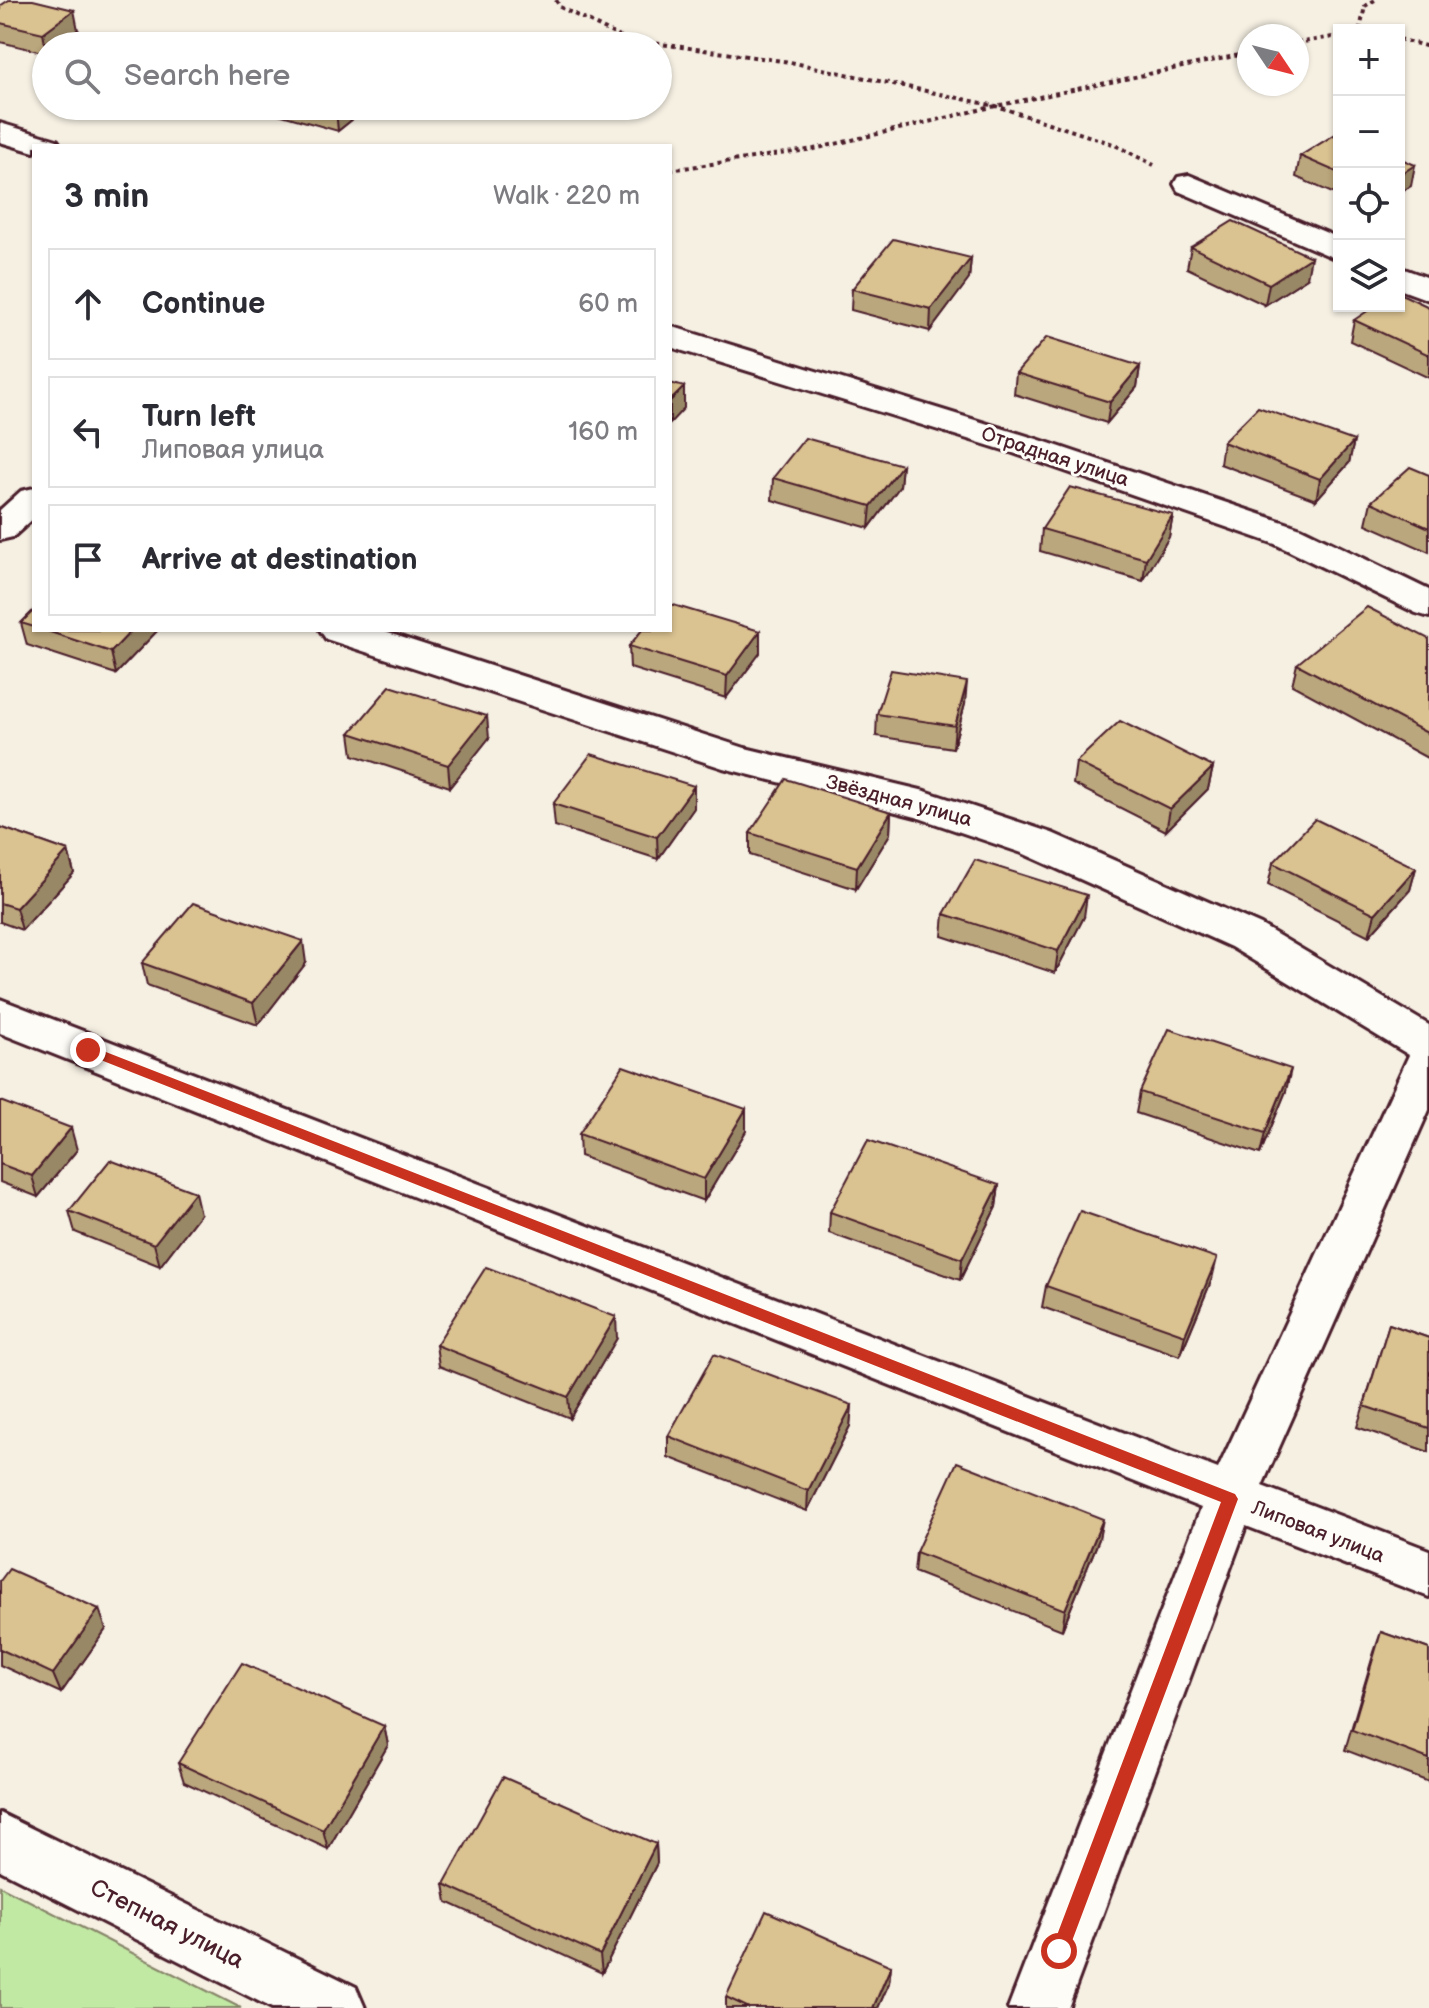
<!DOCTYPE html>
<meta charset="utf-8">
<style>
:root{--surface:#fff;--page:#f7f7f7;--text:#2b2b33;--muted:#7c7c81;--line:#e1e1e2}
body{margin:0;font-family:"Balsamiq Sans",sans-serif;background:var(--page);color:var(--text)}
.controls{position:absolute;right:24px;top:24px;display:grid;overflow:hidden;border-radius:0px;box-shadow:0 2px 6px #0004}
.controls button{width:72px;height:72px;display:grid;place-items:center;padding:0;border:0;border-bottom:2px solid var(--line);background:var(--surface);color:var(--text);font:40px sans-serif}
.compass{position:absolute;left:1237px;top:24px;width:72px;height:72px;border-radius:50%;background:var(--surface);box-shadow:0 2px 6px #0004;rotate:125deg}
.stop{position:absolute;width:24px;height:24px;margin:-18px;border:6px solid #c8321e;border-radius:50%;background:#fff}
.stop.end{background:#c8321e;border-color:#fff;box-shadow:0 2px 8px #0008}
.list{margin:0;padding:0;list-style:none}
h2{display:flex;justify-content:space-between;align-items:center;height:104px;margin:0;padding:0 32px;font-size:34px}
h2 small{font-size:26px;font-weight:400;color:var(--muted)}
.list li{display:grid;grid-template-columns:52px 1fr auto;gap:24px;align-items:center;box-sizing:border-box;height:112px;margin:0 16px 16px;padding:0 16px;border:2px solid var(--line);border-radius:0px}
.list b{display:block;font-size:30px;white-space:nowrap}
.list p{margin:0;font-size:26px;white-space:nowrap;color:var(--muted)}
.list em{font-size:26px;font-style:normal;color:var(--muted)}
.icon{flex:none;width:44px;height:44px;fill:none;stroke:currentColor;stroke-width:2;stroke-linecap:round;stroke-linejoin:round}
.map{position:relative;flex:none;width:1429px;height:2008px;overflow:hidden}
.search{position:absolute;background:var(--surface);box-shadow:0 2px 6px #0004;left:32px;top:32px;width:640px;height:88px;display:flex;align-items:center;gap:20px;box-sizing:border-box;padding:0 28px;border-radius:44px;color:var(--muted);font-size:30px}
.panel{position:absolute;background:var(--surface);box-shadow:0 2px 6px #0004;left:32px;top:144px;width:640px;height:488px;border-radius:0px}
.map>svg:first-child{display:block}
.green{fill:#c1e9a4;stroke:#868468;stroke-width:2}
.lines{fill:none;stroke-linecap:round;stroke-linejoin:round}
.minor-casing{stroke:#4a1f2b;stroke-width:6}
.path{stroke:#4a1f2b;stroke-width:4;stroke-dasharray:4 4;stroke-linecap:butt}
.minor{fill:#fdfcf7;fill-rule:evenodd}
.wall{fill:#bba77d;stroke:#4a1f2b;stroke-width:2}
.shaded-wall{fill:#986;stroke:#4a1f2b;stroke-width:2}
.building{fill:#dac291;stroke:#4a1f2b;stroke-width:2}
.route{fill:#c8321e}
.labels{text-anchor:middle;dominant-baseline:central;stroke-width:6;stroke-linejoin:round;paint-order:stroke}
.street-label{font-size:20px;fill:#4a1f2b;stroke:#fdfcf7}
.near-street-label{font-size:24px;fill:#4a1f2b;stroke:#fdfcf7}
</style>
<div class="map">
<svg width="1429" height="2008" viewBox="0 0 1429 2008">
<rect width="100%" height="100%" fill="#f6f0e3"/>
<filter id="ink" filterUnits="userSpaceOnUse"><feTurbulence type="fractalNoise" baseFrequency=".0125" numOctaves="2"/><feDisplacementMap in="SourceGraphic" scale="16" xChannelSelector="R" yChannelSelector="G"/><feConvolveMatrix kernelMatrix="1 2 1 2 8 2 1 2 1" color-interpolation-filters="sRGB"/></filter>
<g filter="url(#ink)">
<!-- green -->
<path class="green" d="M0,1886L241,2008H0Z"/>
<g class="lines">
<!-- minor casing -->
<g class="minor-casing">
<path id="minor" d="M0,123L57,140L61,146H34V152L0,142Z
M1189,175L1339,238V260L1178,191L1174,184L1178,177Z
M1399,267L1429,278V300L1399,289Z
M670,326L1037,439L1301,528L1429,590V617L1416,613L1275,544L1013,453L670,347Z
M34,488V518L13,537L0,540V510L21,491Z
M320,630H379L745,748L925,791L1052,833L1261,925L1429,1025V1110L1262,1486L1429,1550V1597L1246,1526L1068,2008H1008L1201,1508L0,1033V999L1218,1469L1409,1055L1231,947L1022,853L916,817L723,768L326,639Z
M0,1813L356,1987L365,2008H272L0,1870Z"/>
</g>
<!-- path -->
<path class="path" d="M556,0L560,7L624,39L790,62L996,106L1113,144L1154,165
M1360,30L1365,6L1375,0
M1399,39L1429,47
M1297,43L1339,36
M670,170L814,149L996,106L1249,53"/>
<!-- minor -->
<use href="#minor" class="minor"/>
</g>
<!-- wall -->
<path class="wall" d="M0,6L78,30L56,46H46V53L0,42Z
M263,106H369L338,131L264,110Z
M1339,132V196L1296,177L1300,156Z
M1191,247L1307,278L1265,305L1187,268Z
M971,258L969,279L930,331L851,310L852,289Z
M1429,307V378L1350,341L1354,320Z
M1140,366L1137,387L1107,423L1014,394L1016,373Z
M1354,441L1349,463L1316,500L1220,464L1223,442Z
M902,465L900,486L869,528L772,500L773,478Z
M1429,475V552L1366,524L1371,502Z
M1173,515L1169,537L1143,581L1040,551L1042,529Z
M34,610V630H158L116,674L27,645L21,623Z
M760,631V653L726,698L630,668L629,646Z
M1429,639V759L1292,685L1297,664Z
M965,704L953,748L876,736L877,714Z
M350,733L489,738L450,787L353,755Z
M1076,762L1213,767L1208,789L1166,831L1073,784Z
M694,786V808L658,859L555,826L553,804Z
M891,812L890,834L856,889L750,855V833Z
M0,827L68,851L74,873L22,930L0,922Z
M1273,863L1416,868L1410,890L1369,936L1268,885Z
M944,914L1084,917L1055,973L942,936Z
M142,963H306L258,1025L147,985Z
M1286,1091L1260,1154L1136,1113L1140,1092Z
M0,1101L77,1150L38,1197L0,1182Z
M746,1109V1131L704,1201L580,1156L579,1134Z
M999,1185L996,1207L960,1280L829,1233L830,1212Z
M69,1211L200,1214L160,1266L75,1232Z
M1212,1279L1180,1356L1042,1307L1046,1286Z
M1389,1324L1429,1338V1452L1357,1427Z
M617,1338L570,1418L439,1366L436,1345Z
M852,1405L850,1426L807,1511L668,1457V1436Z
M1099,1539L1062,1630L914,1572L916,1552Z
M0,1581L106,1629L61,1693L0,1665Z
M1381,1632L1429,1649V1782L1345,1750L1374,1652Z
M384,1726L388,1745L328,1849L184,1782L178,1763Z
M656,1844L657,1863L602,1973L447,1902L444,1884Z
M891,1966L889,1983L878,2008H726V1997Z"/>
<!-- shaded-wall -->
<path class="shaded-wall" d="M74,10L78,30L56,46H46V50L43,33Z
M341,106H369L338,131L336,110Z
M1415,165L1411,186L1399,193V175Z
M1311,257L1307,278L1265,305L1269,284Z
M971,258L969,279L930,331L931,309Z
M1140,366L1137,387L1107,423L1110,402Z
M684,387V408L670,423V401Z
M1354,441L1349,463L1316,500L1320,479Z
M902,465L900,486L869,528L871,506Z
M1173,515L1169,537L1143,581L1146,559Z
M132,630H158L116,674L111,652Z
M760,631V653L726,698L727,676Z
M967,682L965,704L953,748L955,726Z
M487,716L489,738L450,787L448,765Z
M1213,767L1208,789L1166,831L1170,809Z
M694,786V808L658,859L657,837Z
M891,812L890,834L856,889L857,867Z
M68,851L74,873L22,930L16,908Z
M1416,868L1410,890L1369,936L1375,914Z
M1087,895L1084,917L1055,973L1058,951Z
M303,941L306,963L258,1025L253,1003Z
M1291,1069L1286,1091L1260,1154L1265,1133Z
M746,1109V1131L704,1201V1179Z
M71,1128L77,1150L38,1197L32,1176Z
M999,1185L996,1207L960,1280L962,1259Z
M195,1192L200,1214L160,1266L154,1244Z
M1217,1258L1212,1279L1180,1356L1185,1335Z
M616,1317L617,1338L570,1418L568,1397Z
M852,1405L850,1426L807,1511L808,1491Z
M1103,1519L1099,1539L1062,1630L1065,1610Z
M99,1609L106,1629L61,1693L53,1674Z
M384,1726L388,1745L328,1849L323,1830Z
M656,1844L657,1863L602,1973L600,1955Z
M891,1966L889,1983L878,2008H873Z"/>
<!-- building -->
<path class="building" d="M9,0H33L74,10L43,33L0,23V6Z
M320,106H341L336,110Z
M1339,132V173L1300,156Z
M1399,158L1415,165L1399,175Z
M1233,221L1311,257L1269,284L1191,247Z
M893,239L971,258L931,309L852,289Z
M1399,293L1429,307V355L1354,320L1375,306H1399Z
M1047,337L1140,366L1110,402L1016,373Z
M670,383L684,387L670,401Z
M1258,407L1354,441L1320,479L1223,442Z
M805,438L902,465L871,506L773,478Z
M1410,467L1429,475V528L1371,502Z
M1070,487L1173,515L1146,559L1042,529Z
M670,604L760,631L727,676L629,646L642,630H670Z
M1367,607L1429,639V734L1297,664Z
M34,610V627L21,623Z
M44,630H132L111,652Z
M891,670L967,682L955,726L877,714Z
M390,686L487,716L448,765L350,733Z
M1120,721L1213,767L1170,809L1076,762Z
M591,754L694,786L657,837L553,804Z
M786,779L891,812L857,867L750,833Z
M1315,819L1416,868L1375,914L1273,863Z
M0,827L68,851L16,908L0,903Z
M975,860L1087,895L1058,951L944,914Z
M193,903L303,941L253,1003L142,963Z
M1169,1029L1291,1069L1265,1133L1140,1092Z
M623,1066L746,1109L704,1179L579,1134Z
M0,1101L71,1128L32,1176L0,1164Z
M868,1140L999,1185L962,1259L830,1212Z
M110,1160L195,1192L154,1244L69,1211Z
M1080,1211L1217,1258L1185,1335L1046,1286Z
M486,1267L616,1317L568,1397L436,1345Z
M1389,1324L1429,1338V1428L1364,1406Z
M714,1354L852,1405L808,1491L668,1436Z
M957,1462L1103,1519L1065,1610L916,1552Z
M9,1569L99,1609L53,1674L0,1649V1581Z
M1381,1632L1429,1649V1759L1352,1730Z
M242,1663L384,1726L323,1830L178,1763Z
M503,1777L656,1844L600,1955L444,1884Z
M766,1911L891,1966L873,2008H749L726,1997Z"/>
</g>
<!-- route -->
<path class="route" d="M88,1045L1235,1494L1238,1499L1066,1957L1059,1960L1053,1957L1051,1951L1221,1502L83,1053L81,1050Z"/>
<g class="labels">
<!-- street labels -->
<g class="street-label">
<text transform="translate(1055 457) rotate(18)">Отрадная улица</text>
<text transform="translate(899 801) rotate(15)">Звёздная улица</text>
<text transform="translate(1318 1532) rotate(21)">Липовая улица</text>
</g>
<!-- near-street labels -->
<g class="near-street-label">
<text transform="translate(167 1924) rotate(27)">Степная улица</text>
</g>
</g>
</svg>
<div class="controls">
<button>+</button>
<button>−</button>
<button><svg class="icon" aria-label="locate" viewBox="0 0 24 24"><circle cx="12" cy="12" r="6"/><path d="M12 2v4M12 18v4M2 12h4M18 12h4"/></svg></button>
<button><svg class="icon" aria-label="layers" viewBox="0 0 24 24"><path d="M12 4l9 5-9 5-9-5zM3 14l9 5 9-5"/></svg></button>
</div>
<svg class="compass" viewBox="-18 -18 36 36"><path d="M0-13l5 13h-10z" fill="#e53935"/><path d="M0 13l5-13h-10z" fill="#7c7c81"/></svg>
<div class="stop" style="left:1059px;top:1951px"></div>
<div class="stop end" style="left:88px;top:1050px"></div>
<div class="search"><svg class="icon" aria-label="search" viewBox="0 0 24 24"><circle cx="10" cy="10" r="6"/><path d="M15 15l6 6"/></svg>Search here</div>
<section class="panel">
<h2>3 min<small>Walk · 220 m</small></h2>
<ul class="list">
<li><svg class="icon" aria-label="ahead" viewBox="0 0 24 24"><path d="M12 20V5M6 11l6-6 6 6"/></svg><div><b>Continue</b></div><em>60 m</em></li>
<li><svg class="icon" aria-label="left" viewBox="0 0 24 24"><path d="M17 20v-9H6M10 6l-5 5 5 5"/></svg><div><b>Turn left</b><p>Липовая улица</p></div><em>160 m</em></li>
<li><svg class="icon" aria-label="arrive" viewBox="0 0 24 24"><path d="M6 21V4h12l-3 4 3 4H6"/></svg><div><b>Arrive at destination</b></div></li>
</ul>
</section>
</div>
